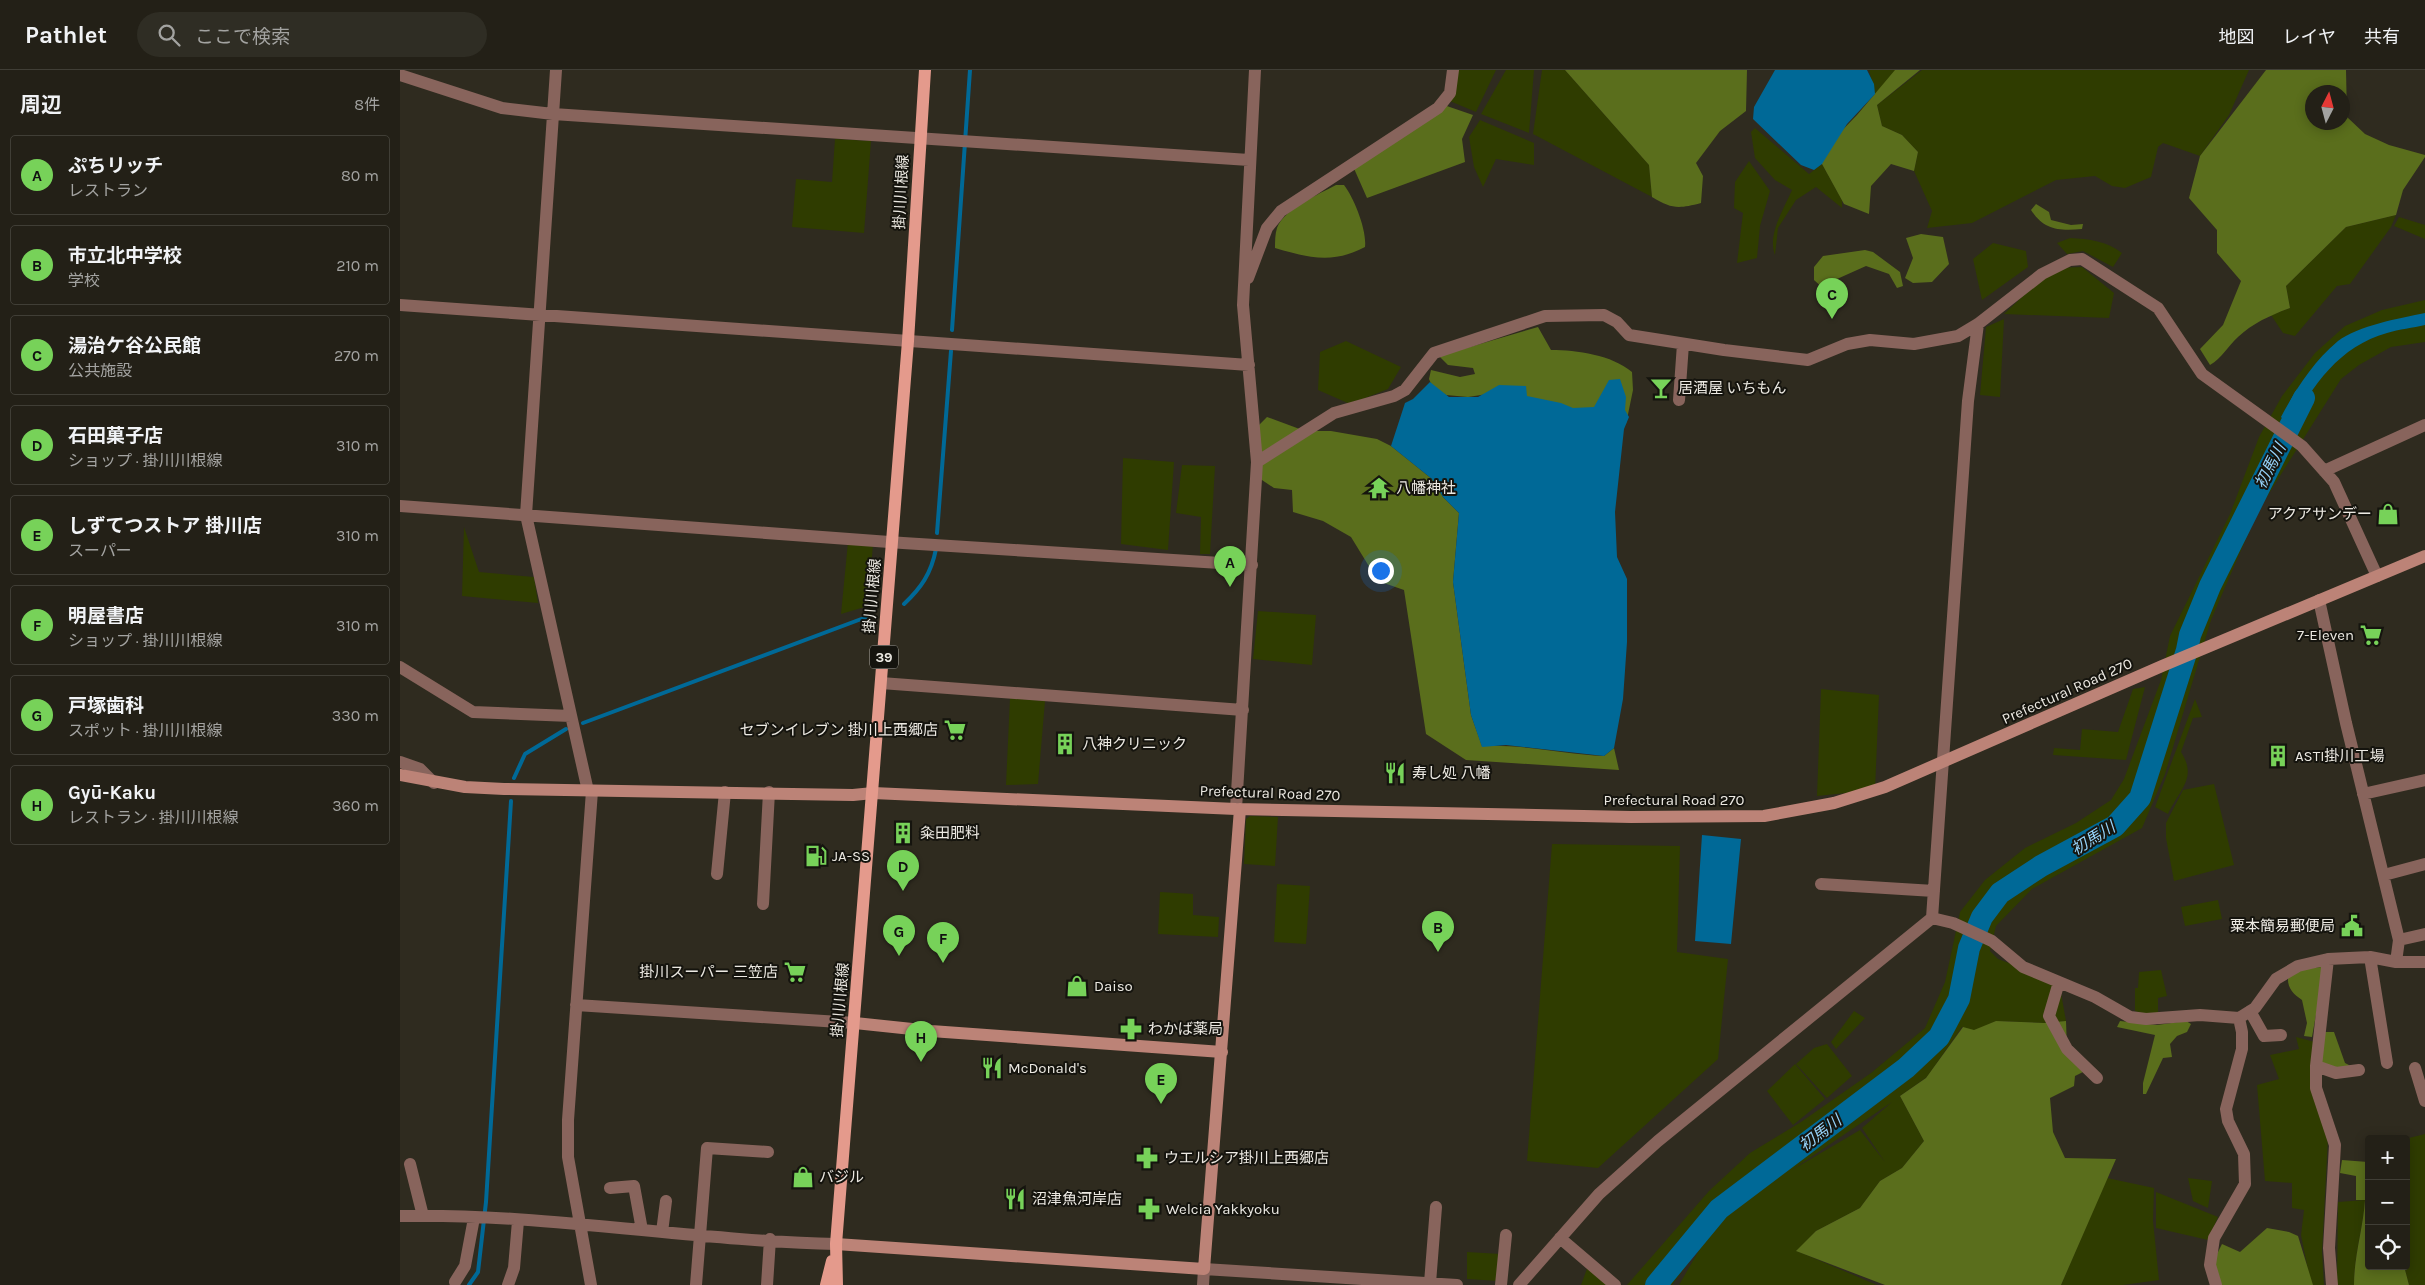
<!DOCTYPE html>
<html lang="ja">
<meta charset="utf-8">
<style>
:root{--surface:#232017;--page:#2f2d24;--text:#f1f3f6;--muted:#a3a3a1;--line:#403e36;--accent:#77d259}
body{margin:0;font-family:Karla,"Noto Sans JP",sans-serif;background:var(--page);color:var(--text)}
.controls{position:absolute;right:15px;bottom:15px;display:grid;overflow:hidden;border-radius:5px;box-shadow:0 2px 12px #0003}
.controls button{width:45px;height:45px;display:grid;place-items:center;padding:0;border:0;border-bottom:1px solid var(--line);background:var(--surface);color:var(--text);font:25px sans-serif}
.compass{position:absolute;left:1905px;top:15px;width:45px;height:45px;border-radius:50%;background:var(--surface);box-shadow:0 2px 12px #0003;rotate:6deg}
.you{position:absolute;left:980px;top:500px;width:18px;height:18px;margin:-12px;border:4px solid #fff;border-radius:50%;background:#1a73e8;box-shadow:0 0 0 8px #1a73e833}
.badge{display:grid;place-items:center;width:32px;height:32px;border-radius:50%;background:var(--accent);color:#111;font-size:16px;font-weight:700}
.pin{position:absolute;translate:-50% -41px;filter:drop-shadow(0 1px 2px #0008)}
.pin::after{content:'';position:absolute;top:26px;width:18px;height:15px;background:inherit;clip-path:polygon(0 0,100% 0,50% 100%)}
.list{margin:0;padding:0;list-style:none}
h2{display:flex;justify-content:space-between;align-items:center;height:65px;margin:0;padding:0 20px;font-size:21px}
h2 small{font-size:16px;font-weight:400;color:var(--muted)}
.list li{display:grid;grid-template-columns:32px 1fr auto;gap:15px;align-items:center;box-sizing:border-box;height:80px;margin:0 10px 10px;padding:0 10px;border:1px solid var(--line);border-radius:5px}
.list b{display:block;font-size:19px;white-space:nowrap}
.list p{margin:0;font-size:16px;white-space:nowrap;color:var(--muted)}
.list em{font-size:16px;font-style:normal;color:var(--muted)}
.icon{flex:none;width:28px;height:28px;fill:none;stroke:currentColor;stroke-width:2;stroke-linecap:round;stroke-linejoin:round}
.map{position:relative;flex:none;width:2025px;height:1215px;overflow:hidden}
header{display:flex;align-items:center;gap:30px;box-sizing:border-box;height:70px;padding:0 25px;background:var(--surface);border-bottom:1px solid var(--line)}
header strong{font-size:24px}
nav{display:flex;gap:28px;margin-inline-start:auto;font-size:18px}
.search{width:350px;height:45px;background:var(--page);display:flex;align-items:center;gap:12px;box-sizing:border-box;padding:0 18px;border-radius:28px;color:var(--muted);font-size:19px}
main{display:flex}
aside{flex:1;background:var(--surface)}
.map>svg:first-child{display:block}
.green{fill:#2f3c00;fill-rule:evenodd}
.forest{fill:#5a6e1c;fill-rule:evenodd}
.water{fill:#006997}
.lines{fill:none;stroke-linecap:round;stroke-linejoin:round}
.stream{stroke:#006997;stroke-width:4}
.river{stroke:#006997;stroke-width:22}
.street{stroke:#88645c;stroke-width:12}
.secondary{stroke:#bc8377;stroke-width:12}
.primary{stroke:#e49a8c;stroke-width:12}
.labels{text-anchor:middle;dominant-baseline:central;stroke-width:4;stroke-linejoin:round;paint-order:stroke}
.shield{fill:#15140e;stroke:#aca9a2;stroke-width:1}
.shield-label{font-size:14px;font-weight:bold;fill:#ece9e2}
.street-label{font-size:15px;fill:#ece9e2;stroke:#15140e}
.poi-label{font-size:15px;fill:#ece9e2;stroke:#15140e;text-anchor:start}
.water-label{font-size:16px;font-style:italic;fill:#96d3fa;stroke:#15140e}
</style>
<header>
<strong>Pathlet</strong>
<div class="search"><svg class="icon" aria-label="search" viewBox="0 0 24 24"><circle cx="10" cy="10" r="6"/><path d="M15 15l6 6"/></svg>ここで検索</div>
<nav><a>地図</a><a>レイヤ</a><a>共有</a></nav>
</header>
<main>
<aside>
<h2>周辺<small>8件</small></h2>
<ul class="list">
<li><span class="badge">A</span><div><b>ぷちリッチ</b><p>レストラン</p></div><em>80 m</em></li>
<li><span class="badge">B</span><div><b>市立北中学校</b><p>学校</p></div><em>210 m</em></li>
<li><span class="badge">C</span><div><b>湯治ケ谷公民館</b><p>公共施設</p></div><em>270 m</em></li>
<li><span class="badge">D</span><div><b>石田菓子店</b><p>ショップ · 掛川川根線</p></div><em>310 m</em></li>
<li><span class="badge">E</span><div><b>しずてつストア 掛川店</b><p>スーパー</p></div><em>310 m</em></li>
<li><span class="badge">F</span><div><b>明屋書店</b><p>ショップ · 掛川川根線</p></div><em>310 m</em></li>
<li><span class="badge">G</span><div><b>戸塚歯科</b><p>スポット · 掛川川根線</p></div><em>330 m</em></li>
<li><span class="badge">H</span><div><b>Gyū-Kaku</b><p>レストラン · 掛川川根線</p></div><em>360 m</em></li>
</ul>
</aside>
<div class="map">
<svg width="2025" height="1215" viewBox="0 0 2025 1215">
<rect width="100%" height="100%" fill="#2f2b1f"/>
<!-- green -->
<path class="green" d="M1055,0H1096L1076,42L1045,29Z
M1106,0H1134L1129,63L1081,44Z
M1142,0H1165L1249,95L1252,127L1133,64Z
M1469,0H1499L1475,24Z
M1522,0H1849L1829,45L1800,86L1763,73L1758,77L1751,107L1725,118L1712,116L1695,106L1656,110L1572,153L1527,158L1532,141L1514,101L1518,82L1502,65L1482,56L1477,35Z
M1080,50L1134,73V95L1096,89L1083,117L1074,97L1069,67Z
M1355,58L1409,104L1422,94L1442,130V138L1416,117L1396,130L1378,158L1375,185C1367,164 1384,139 1392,120L1375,110L1355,88L1351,62Z
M435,69L471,71L464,163L392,157L396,109L432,112Z
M1349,91L1370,121L1360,156L1357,188L1337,193L1343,143L1334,138L1335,112Z
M1996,145L1991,157L1950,214L1937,216L1895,266L1883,263L1871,245L1890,238L1886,216L1946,157Z
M1999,147L2025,155V169L1994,156Z
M1670,168C1689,169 1707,171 1722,183L1713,197L1683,181L1667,184L1657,173Z
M1593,173L1626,181L1628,197L1582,230L1573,189Z
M1682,197L1714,223L1709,248L1604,244L1653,198Z
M2025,230V272L1991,277L1959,295L1941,309L1858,441L1811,550L1765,704L1742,758L1632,819L1596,856L1590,881L1598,889L1659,912L1666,951L1644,953L1596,951L1574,961L1562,957L1527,1007L1500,1026L1524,1071L1502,1098L1480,1111L1460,1138L1416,1161L1397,1181L1477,1215H1279L1305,1170L1272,1215H1227L1309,1121L1350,1083L1401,1052L1471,1003L1525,958L1545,912L1560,842L1585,810L1625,778L1676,753L1711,730L1724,709L1761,610L1770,566L1830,444L1859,367L1882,326L1915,283L1945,256L1982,240ZM1492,1032L1462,1058L1485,1092L1460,1060L1392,1100Z
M1604,249L1600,327L1580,325L1586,257Z
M946,271L1001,297L988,319L950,334L918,320L920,282Z
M723,388L774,392L768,480L721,474Z
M782,395L815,396L810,484H800L801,447L776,443Z
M64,457L79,502L134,507L138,533L62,526Z
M448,472L473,474L468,536L441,544Z
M858,541L916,545L912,595L853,589Z
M1745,617L1726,690L1653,685L1654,678L1680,680L1682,659L1718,662L1733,619Z
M1421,619L1479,625L1475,720L1417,726Z
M610,628L645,631L638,714L606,715Z
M1795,629L1802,647L1793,648L1781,682C1798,708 1779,720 1768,744L1755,737Z
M1814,714L1834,795L1774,811L1766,768V753L1783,720Z
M850,746L878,747L875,796L844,794L846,749Z
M1152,774L1280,776L1277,882L1328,889L1318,989L1198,1098L1127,1091Z
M877,814L910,816L906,874L874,872Z
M760,822L793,824V845L819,847L818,867L758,864Z
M1818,830L1822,849L1785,856L1781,837Z
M1761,900L1767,926L1758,928V943L1745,944L1735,941V918H1738L1739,902Z
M1454,941L1465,948L1436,979L1431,972Z
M1896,967L1915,972L1928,1067L1922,1182L1924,1215H1911L1901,1165L1904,1140L1892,1138V1113L1865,1111L1857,1015L1879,1009L1870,985L1899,979Z
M1427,974L1452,1006L1427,1028L1396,994L1414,978Z
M1395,994L1425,1029L1393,1055L1367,1021Z
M2025,1064V1215H2009L2004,1196H2006L2005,1069Z
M1707,1108L1754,1118L1753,1151L1759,1210L1723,1215H1661Z
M1788,1108L1812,1111L1808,1138L1793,1131Z
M1756,1122L1818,1147L1808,1170L1756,1158Z
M1965,1130C1963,1158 1954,1186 1954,1215H1937L1938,1132Z
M1067,1182L1101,1184L1099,1211L1067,1209Z
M1188,1196L1211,1215H1181Z"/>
<!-- forest -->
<path class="forest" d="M1165,0H1347L1346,41L1320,61L1296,93L1303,106L1301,133C1278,139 1272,139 1252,127L1249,95Z
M1495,0H1520L1477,35L1482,56L1502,65L1518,82L1514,101L1491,94L1471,116L1469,144L1444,134L1422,94V81L1457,45Z
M1866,0H1946L1947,47L1965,64L1989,75L2025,85V87L2003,120L1996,145L1946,157L1886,216L1890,238C1871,245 1853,253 1838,267C1828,276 1822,288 1810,295L1800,279L1823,255L1841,211L1817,183V160L1789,128L1800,86ZM1912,22H1942V52H1912Z
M1041,34L1073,45L1062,69L1065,92L967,128L952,94Z
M936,115H944C954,128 967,160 965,177C933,194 909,188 875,178C875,172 875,164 877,158C884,139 919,124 936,115Z
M1636,134L1649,142L1651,150L1671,155L1683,154L1682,159C1659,161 1644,160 1631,140Z
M1521,164L1543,167L1549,194L1532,212L1513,213L1505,208L1513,188L1506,168Z
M1465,180L1473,182L1500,202L1503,216L1497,218L1489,204L1466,196L1437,209L1435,219L1425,220L1414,210V197L1423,186Z
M1138,257L1151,280C1177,280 1212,285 1232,302L1233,320L1226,354L1094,323L1068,327L1046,325L1032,316L1029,309L1031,300L1060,307L1075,304L1073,298L1048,295L1039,286Z
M867,347L905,361H931L977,369L991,376L1032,409L1043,427L1059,443L1053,512L1071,645L1082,676C1122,674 1163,684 1204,686L1214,678L1219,700L1066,690L1026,664L1004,520L978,511L951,467L923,451L893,442L892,420L874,418L856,406L858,356Z
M1921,897L1924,900L1912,967L1904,966L1907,953L1902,930C1893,924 1887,918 1888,906L1902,899Z
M1596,951L1644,953L1666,951L1667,979L1693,997L1675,1006L1674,1016L1650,1028L1653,1062L1665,1088L1716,1089L1661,1215H1485L1396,1181L1416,1161L1460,1138L1480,1111L1502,1098L1524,1071L1500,1026L1526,1008L1563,957L1574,960Z
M1720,951L1757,955L1786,951L1791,954L1787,962L1777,966L1770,974L1772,987L1763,988L1746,1024H1743V1013L1755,965L1717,957Z
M1924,962H1934L1945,993L1959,1000L1918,995Z
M1942,1090L1968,1092L1966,1103L1969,1105V1196H2004L2009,1215H1954C1954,1186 1963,1159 1965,1130H1956V1106L1940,1103Z
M1867,1158L1889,1162L1898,1166L1913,1215H1819L1810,1198L1822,1174L1840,1182Z"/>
<!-- water -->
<path class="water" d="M1375,0H1467L1474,14L1475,24L1447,54L1422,94L1414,100L1401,95L1353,49L1354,37Z
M2025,243V255C2013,258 1999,259 1987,263C1940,276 1912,315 1891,357L1881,347C1896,319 1913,292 1938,271C1958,256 2000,248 2025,243Z
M1220,309L1226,327L1225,340L1229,347L1224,359L1215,442L1217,487L1227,509V572L1223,629L1214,678L1204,686L1106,675L1082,677L1071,645L1053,512L1059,443L1043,427L1032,409L991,376L1005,333L1013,329L1030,312L1049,327H1078L1099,315L1126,316L1127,326L1161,333L1173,338L1194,337L1209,310Z
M1302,765L1341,769L1331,874L1295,871Z"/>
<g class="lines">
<!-- stream -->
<path class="stream" d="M552,260L570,0
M537,463L551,281
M504,534C521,518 531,504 536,479
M183,653L472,545
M114,708L125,684L166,659
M69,1215L78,1202L86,1132L111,731"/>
<!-- river -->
<path class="river" d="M1256,1215L1319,1139L1506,998L1539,967L1559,929L1569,878L1582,847L1600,823L1641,796L1715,756L1740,728L1787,580L1790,565L1810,516L1904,328"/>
<!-- street -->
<path class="street" d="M156,0L126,445L188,721
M0,5L102,38L153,44L849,90
M848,208L867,158L881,141L1038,38L1050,23L1053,0
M0,235L849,295
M1279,330L1283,274
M857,392L934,343L994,326L1005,320L1034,283L1145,246L1204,245L1217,252L1229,265L1324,280L1408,290L1447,274L1470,270L1514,274L1558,266L1578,254L1642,204L1670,190L1682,189L1758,238L1802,304L1902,376L1934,412L1977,506
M1924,401L2025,355
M0,436L503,473L852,495
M0,597L73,642L171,646
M481,613L843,640
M0,692L20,699L34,713
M1963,724L2025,710
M836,739L857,392L843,235L855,0
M317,804L325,722
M1984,805L2025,794
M1421,814L1534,821
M363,834L369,722
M1532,848L1553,853L1592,871L1623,897L1695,927L1730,947L1746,949L1800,945L1839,948L1855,938L1876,909L1898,896L1928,889L1970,887L1996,892L1999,870L1946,653L1919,530
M1999,870L2025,864
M1970,887L1987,993
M1928,889L1916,996V1018L1935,1075L1929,1178L1932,1215
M1996,892H2025
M1659,912L1649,946L1667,979L1697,1008
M176,935L455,953
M1850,941L1864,966L1881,965
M1916,996L1936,1003L1959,1000
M2015,998L2025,1031
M10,1094L23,1146
M210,1118L234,1116L242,1160
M0,1146C146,1143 291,1171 436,1174
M262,1162L266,1131
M1160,1168L1215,1215
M55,1212L65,1196L74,1148
M1030,1213L1036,1137
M108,1215L114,1198L118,1151
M191,1215L168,1087V1050L192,721
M296,1215L307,1078L368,1082
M367,1215L370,1169
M803,1215L804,1199L1057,1215
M1101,1215L1106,1165
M1119,1215L1199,1124L1258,1071L1532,848L1568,331L1578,254
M1816,1215L1810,1195L1814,1168L1845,1114L1844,1084L1828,1051L1826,1039L1842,979V962L1839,948"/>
<!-- secondary -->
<path class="secondary" d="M0,705L65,717L104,719L453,725L473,723L836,739L1231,747L1364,746L1434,733L1485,717L1762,596L2025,486
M455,953L531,961L822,982
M436,1174L804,1199L840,739"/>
<!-- primary -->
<path class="primary" d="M426,1215L432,1191
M437,1215L436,1174L508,271L525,0"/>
</g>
<!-- icons -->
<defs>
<g id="bar-bare" transform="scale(1.725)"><path d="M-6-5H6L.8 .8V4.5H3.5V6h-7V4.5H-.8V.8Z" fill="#77d259" stroke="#15140e" stroke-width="2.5" paint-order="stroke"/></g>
<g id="temple-bare" transform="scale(1.725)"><path d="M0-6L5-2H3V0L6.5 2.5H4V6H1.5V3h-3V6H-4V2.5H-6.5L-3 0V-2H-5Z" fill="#77d259" stroke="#15140e" stroke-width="2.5" paint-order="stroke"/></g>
<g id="shop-bare" transform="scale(1.725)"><path d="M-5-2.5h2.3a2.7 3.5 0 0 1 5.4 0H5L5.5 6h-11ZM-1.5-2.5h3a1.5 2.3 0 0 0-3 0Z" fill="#77d259" stroke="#15140e" stroke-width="2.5" paint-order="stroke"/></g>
<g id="supermarket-bare" transform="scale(1.725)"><path d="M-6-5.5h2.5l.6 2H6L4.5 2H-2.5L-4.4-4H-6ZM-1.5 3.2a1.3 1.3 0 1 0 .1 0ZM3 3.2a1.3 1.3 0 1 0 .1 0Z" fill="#77d259" stroke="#15140e" stroke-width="2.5" paint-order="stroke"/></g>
<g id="building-bare" transform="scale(1.725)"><path d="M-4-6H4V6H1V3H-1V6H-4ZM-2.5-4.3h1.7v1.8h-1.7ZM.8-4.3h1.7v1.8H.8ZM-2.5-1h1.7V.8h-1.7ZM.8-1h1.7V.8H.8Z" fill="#77d259" stroke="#15140e" stroke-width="2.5" paint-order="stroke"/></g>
<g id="restaurant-bare" transform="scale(1.725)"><path d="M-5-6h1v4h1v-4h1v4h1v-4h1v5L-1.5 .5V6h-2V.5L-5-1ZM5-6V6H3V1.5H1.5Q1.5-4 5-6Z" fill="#77d259" stroke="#15140e" stroke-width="2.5" paint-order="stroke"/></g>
<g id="fuel-bare" transform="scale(1.725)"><path d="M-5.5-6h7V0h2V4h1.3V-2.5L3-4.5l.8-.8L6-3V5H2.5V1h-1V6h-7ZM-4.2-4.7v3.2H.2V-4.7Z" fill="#77d259" stroke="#15140e" stroke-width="2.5" paint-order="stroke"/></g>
<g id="civic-bare" transform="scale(1.725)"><path d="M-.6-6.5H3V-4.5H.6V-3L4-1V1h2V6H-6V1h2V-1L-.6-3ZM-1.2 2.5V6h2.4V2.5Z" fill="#77d259" stroke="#15140e" stroke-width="2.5" paint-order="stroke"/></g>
<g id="pharmacy-bare" transform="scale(1.725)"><path d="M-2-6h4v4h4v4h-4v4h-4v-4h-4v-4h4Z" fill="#77d259" stroke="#15140e" stroke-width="2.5" paint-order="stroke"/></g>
</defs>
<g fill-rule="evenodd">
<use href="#bar-bare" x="1261" y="318"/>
<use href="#temple-bare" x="979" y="418"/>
<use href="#shop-bare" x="1988" y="444"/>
<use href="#supermarket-bare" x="1971" y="565"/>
<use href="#supermarket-bare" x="555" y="660"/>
<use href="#building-bare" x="665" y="674"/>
<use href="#building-bare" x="1878" y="686"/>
<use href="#restaurant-bare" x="995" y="703"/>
<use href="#building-bare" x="503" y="763"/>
<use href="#fuel-bare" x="416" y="786"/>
<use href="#civic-bare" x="1952" y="856"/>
<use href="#supermarket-bare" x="395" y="902"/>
<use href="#shop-bare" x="677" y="916"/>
<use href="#pharmacy-bare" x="731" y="959"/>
<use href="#restaurant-bare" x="592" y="998"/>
<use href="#pharmacy-bare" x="747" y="1088"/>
<use href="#shop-bare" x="403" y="1107"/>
<use href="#restaurant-bare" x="615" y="1129"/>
<use href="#pharmacy-bare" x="749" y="1139"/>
</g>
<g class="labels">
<!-- shield labels -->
<rect class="shield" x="470" y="575.5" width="28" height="23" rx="4"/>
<g class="shield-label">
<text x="484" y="587">39</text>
</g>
<!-- street labels -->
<g class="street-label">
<text transform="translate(501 122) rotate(-87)">掛川川根線</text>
<text transform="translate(472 526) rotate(-85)">掛川川根線</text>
<text transform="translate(1667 621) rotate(-24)">Prefectural Road 270</text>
<text transform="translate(870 723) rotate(2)">Prefectural Road 270</text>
<text x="1274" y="730">Prefectural Road 270</text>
<text transform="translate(440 930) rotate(-85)">掛川川根線</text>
</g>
<!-- poi labels -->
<g class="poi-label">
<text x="1278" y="318">居酒屋 いちもん</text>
<text x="996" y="418">八幡神社</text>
<text x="1972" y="444" text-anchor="end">アクアサンデー</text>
<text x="1954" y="565" text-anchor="end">7-Eleven</text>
<text x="538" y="660" text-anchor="end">セブンイレブン 掛川上西郷店</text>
<text x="682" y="674">八神クリニック</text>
<text x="1895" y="686">ASTI掛川工場</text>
<text x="1012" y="703">寿し処 八幡</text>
<text x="520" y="763">粂田肥料</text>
<text x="432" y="786">JA-SS</text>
<text x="1935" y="856" text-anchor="end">粟本簡易郵便局</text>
<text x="378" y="902" text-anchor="end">掛川スーパー 三笠店</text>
<text x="694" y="916">Daiso</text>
<text x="748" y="959">わかば薬局</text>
<text x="608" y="998">McDonald's</text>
<text x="764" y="1088">ウエルシア掛川上西郷店</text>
<text x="419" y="1107">バジル</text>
<text x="632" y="1129">沼津魚河岸店</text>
<text x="766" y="1139">Welcia Yakkyoku</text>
</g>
<!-- water labels -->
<g class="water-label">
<text transform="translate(1870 396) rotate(-63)">初馬川</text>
<text transform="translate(1693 768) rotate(-32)">初馬川</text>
<text transform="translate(1420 1063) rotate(-37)">初馬川</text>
</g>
</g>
</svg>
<div class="controls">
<button>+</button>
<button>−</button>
<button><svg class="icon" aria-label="locate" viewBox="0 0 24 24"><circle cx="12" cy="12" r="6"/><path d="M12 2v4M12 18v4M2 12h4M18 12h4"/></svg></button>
</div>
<svg class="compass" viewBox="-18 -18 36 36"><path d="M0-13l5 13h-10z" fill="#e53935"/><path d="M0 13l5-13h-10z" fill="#a3a3a1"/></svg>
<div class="you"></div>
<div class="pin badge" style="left:830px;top:517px">A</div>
<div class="pin badge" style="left:1038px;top:882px">B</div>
<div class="pin badge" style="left:1432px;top:249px">C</div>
<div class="pin badge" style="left:503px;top:821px">D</div>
<div class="pin badge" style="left:761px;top:1034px">E</div>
<div class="pin badge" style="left:543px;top:893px">F</div>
<div class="pin badge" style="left:499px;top:886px">G</div>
<div class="pin badge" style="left:521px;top:992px">H</div>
</div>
</main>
